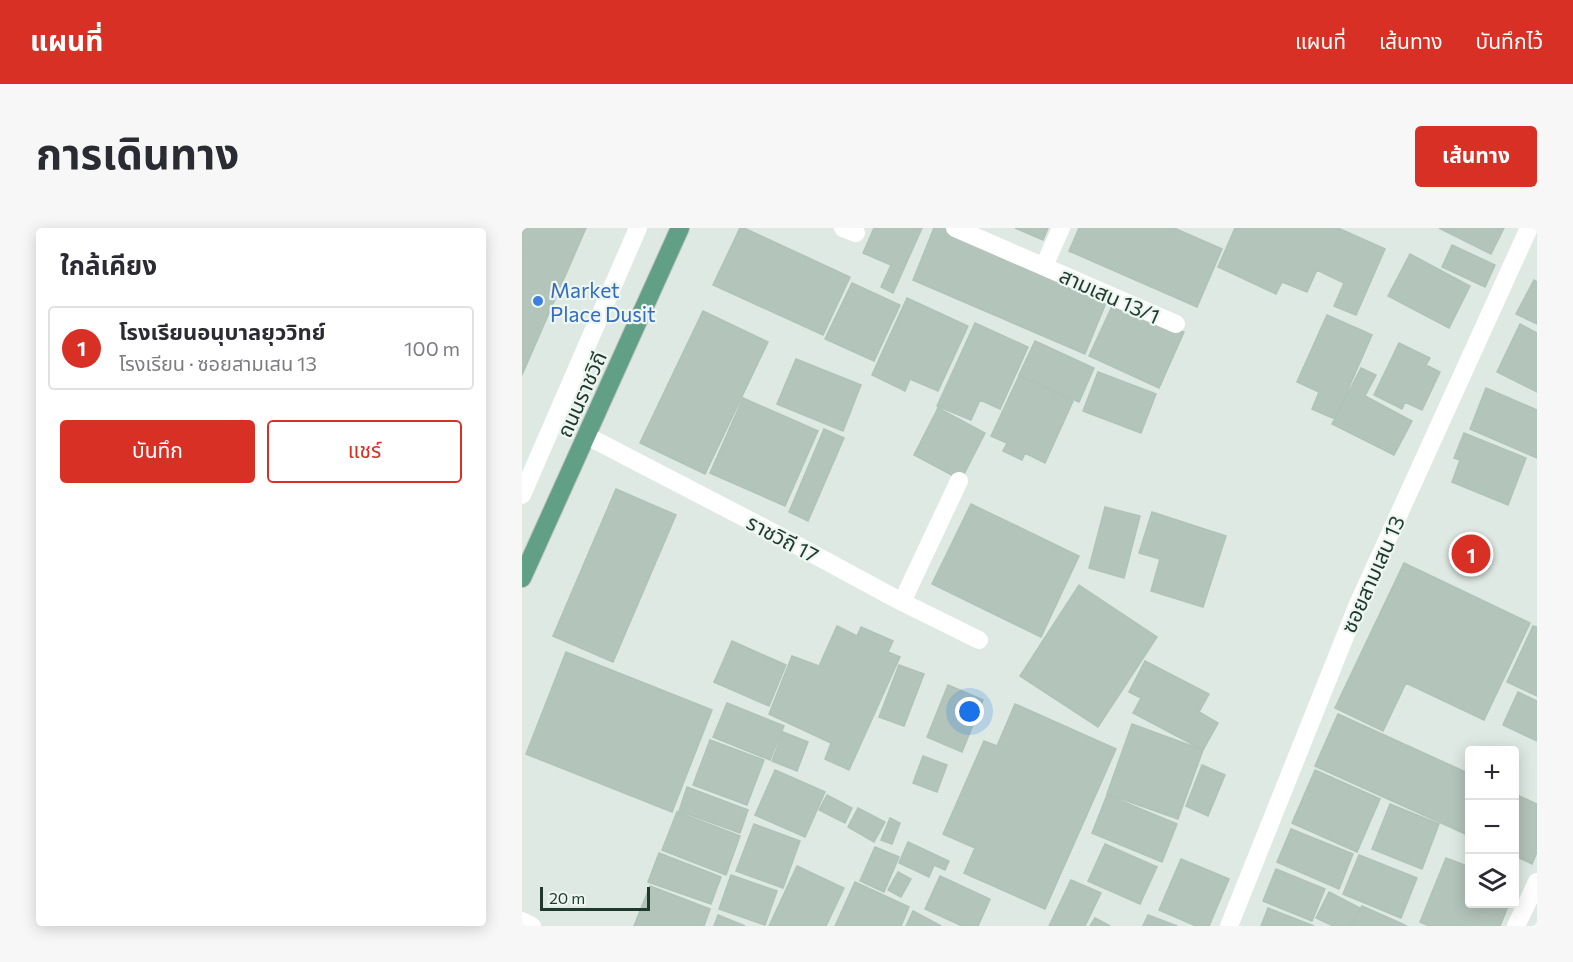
<!DOCTYPE html>
<html lang="th">
<meta charset="utf-8">
<style>
:root{--surface:#fff;--page:#f7f7f7;--text:#2b2b33;--muted:#7c7c81;--line:#e1e1e2;--accent:#d93025}
body{margin:0;font-family:Commissioner,"Noto Sans Thai",sans-serif;background:var(--page);color:var(--text)}
.controls{position:absolute;right:18px;bottom:18px;display:grid;overflow:hidden;border-radius:6px;box-shadow:0 3px 15px #0003}
.controls button{width:54px;height:54px;display:grid;place-items:center;padding:0;border:0;border-bottom:2px solid var(--line);background:var(--surface);color:var(--text);font:30px sans-serif}
.scale{position:absolute;left:18px;bottom:15px;width:110px;box-sizing:border-box;padding-left:6px;border:3px solid #1f392e;border-top:0;font-size:16px;line-height:21px;white-space:nowrap;color:#1f392e;-webkit-text-stroke:4px #edf6f1;paint-order:stroke}
.you{position:absolute;left:448px;top:484px;width:21px;height:21px;margin:-15px;border:4px solid #fff;border-radius:50%;background:#1a73e8;box-shadow:0 0 0 9px #1a73e833}
.badge{display:grid;place-items:center;width:39px;height:39px;border-radius:50%;background:var(--accent);color:#fff;font-size:20px;font-weight:700}
.pin{position:absolute;translate:-50% -50%;border:3px solid #fff;box-shadow:0 2px 6px #0006}
.list{margin:0;padding:0;list-style:none}
h2{display:flex;justify-content:space-between;align-items:center;height:78px;margin:0;padding:0 24px;font-size:26px}
h2 small{font-size:20px;font-weight:400;color:var(--muted)}
.list li{display:grid;grid-template-columns:39px 1fr auto;gap:18px;align-items:center;box-sizing:border-box;height:84px;margin:0 12px 12px;padding:0 12px;border:2px solid var(--line);border-radius:6px}
.list b{display:block;font-size:22px;white-space:nowrap}
.list p{margin:0;font-size:20px;white-space:nowrap;color:var(--muted)}
.list em{font-size:20px;font-style:normal;color:var(--muted)}
.actions{display:flex;gap:12px;padding:18px 24px}
.actions a{flex:1;padding:14px 0;border:2px solid var(--accent);border-radius:6px;text-align:center;font-size:21px;color:var(--accent)}
.actions .main{background:var(--accent);color:#fff}
.icon{flex:none;width:33px;height:33px;fill:none;stroke:currentColor;stroke-width:2;stroke-linecap:round;stroke-linejoin:round}
.map{position:relative;flex:none;width:1015px;height:698px;overflow:hidden;border-radius:6px}
header{display:flex;align-items:center;gap:36px;box-sizing:border-box;height:84px;padding:0 30px;background:var(--accent);color:#fff}
header strong{font-size:28px}
nav{display:flex;gap:33px;margin-inline-start:auto;font-size:21px}
.intro{display:flex;align-items:center;justify-content:space-between;box-sizing:border-box;height:144px;padding:0 36px}
h1{margin:0;font-size:42px}
.button{padding:15px 27px;border-radius:6px;background:var(--accent);color:#fff;font-size:21px;font-weight:700}
main{display:flex;gap:36px;padding:0 36px}
aside{flex:1;background:var(--surface);border-radius:6px;box-shadow:0 3px 15px #0003}
.map>svg:first-child{display:block}
.building{fill:#b3c4bb;stroke:#b0c3b8;stroke-width:1.5}
.lines{fill:none;stroke-linecap:round;stroke-linejoin:round}
.primary-casing{stroke:#bcc4c0;stroke-width:20}
.service{stroke:#fff;stroke-width:18}
.minor{stroke:#fff;stroke-width:18}
.primary{stroke:#619f86;stroke-width:18}
.shop-dot{fill:#3f7fe0;stroke:#edf6f1;stroke-width:2}
.labels{text-anchor:middle;dominant-baseline:central;stroke-width:4.5;stroke-linejoin:round;paint-order:stroke}
.shop-label{font-size:21px;fill:#366cbe;stroke:#edf6f1;text-anchor:start}
.street-label{font-size:21px;fill:#1f392e;stroke:#edf6f1}
</style>
<header>
<strong>แผนที่</strong>
<nav><a>แผนที่</a><a>เส้นทาง</a><a>บันทึกไว้</a></nav>
</header>
<div class="intro"><h1>การเดินทาง</h1><a class="button">เส้นทาง</a></div>
<main>
<aside>
<h2>ใกล้เคียง<small></small></h2>
<ul class="list">
<li><span class="badge">1</span><div><b>โรงเรียนอนุบาลยุววิทย์</b><p>โรงเรียน · ซอยสามเสน 13</p></div><em>100 m</em></li>
</ul>
<div class="actions"><a class="main">บันทึก</a><a>แชร์</a></div>
</aside>
<div class="map">
<svg width="1015" height="698" viewBox="0 0 1015 698">
<rect width="100%" height="100%" fill="#dde9e2"/>
<!-- building -->
<path class="building" d="M0,0H64L0,147Z
M218,0H222L328,49L301,107L191,57Z
M352,0H400L371,65L359,59L369,37L341,25Z
M412,0H423L586,70L563,126L391,52Z
M493,0H526L521,12Z
M557,0H652L700,21L675,79L547,23Z
M713,0H816L863,21L834,87L812,78L822,55L795,42L785,64L760,54L754,66L696,39Z
M917,0H982L969,26Z
M930,17L973,37L963,59L920,39Z
M888,26L948,58L927,100L866,68Z
M1012,52L1015,54V96L994,86Z
M330,55L378,77L352,133L303,111Z
M385,70L446,98L416,163L388,151L383,163L350,147Z
M593,72L662,104L637,160L567,128Z
M181,83L246,114L183,246L118,215Z
M805,87L850,107L813,191L790,181L797,164L775,154Z
M453,95L506,119L478,181L458,172L449,192L415,178Z
M998,96L1015,105V164L975,144Z
M513,113L572,140L557,174L497,147Z
M877,115L908,130L904,137L918,144L900,182L883,174L880,181L852,167Z
M274,131L339,157L321,203L255,176Z
M839,140L854,147L843,168L890,193L872,227L810,196Z
M576,144L634,166L619,205L561,183Z
M497,148L551,173L523,235L503,225L500,232L481,223L485,215L469,208Z
M964,160L1015,182V230L948,201Z
M221,170L296,203L263,278L188,245Z
M416,180L463,205L439,252L392,227Z
M302,201L322,210L286,293L267,284Z
M942,205L1004,230L986,277L930,254L938,232L932,230Z
M94,261L154,287L91,434L31,408Z
M449,276L557,328L519,409L410,356Z
M583,279L618,288L602,350L567,340Z
M630,284L704,308L681,379L629,363L638,331L617,325Z
M882,335L1008,395L962,492L884,455L861,503L813,480Z
M557,357L635,409L576,499L498,448Z
M315,398L335,408L339,399L371,413L366,424L378,429L327,542L303,531L309,515L247,486L270,428L297,438Z
M1011,398L1015,399V468L985,454Z
M210,413L264,437L247,478L192,454Z
M44,424L190,482L150,584L4,526Z
M623,433L687,466L677,484L696,495L681,522L611,485L619,470L607,464Z
M377,437L402,446L382,498L357,489Z
M426,457L461,472L440,524L405,509Z
M996,464L1015,473V513L981,497Z
M205,475L262,498L248,532L191,509Z
M493,476L594,521L523,681L442,645L453,620L421,606L462,513L475,518Z
M816,486L948,546V608L793,538Z
M610,496L681,522L656,591L585,566Z
M261,504L286,514L275,543L250,533Z
M188,512L242,532L225,577L171,557Z
M401,528L425,537L415,564L391,555Z
M680,537L703,547L686,588L664,578Z
M253,542L303,564L283,609L233,587Z
M793,542L858,571L835,624L770,595Z
M165,559L226,582L218,605L157,583Z
M993,566L1015,576V624L1010,636L993,628Z
M305,567L330,580L323,595L297,582Z
M585,567L655,596L640,634L570,605Z
M868,576L917,596L900,641L850,621Z
M336,580L363,594L352,614L326,599Z
M155,584L218,608L204,647L140,622Z
M368,590L378,595L370,616L359,612Z
M232,596L278,613L261,660L214,643Z
M769,601L831,626L817,661L755,634Z
M386,614L427,633L423,642L412,637L407,649L377,635Z
M583,616L635,639L618,676L566,653Z
M353,619L377,629L362,664L338,653Z
M137,625L199,649L189,676L126,654Z
M837,627L895,650L879,690L821,666Z
M924,630L948,639V676H987L978,698H907L898,694Z
M659,631L707,651L687,698H674L637,682Z
M275,638L322,660L304,698H247Z
M754,641L803,661L790,693L741,673Z
M376,644L389,651L379,669L366,662Z
M209,647L255,663L243,697L197,681Z
M418,648L468,671L456,698H440L403,681Z
M549,652L579,665L563,698H527Z
M333,654L387,679L379,698H313Z
M128,658L188,681L182,698H112Z
M807,664L838,680L829,698H811L794,690Z
M840,678L885,698H830Z
M746,680L792,698H739Z
M391,683L419,698H384Z
M196,687L223,698H192Z
M626,687L655,698H621Z
M573,690L588,698H568Z"/>
<g class="lines">
<!-- primary casing -->
<g class="primary-casing">
<path id="primary" d="M0,350L158,0"/>
</g>
<!-- service -->
<path class="service" d="M0,267L116,0"/>
<!-- minor -->
<path class="minor" d="M321,0L334,5
M433,0L654,96
M522,38L539,0
M65,208L254,306L380,374L457,412
M380,374L437,253
M0,693L10,698
M707,698L836,376L1007,0
M994,698L1015,654"/>
<!-- primary -->
<use href="#primary" class="primary"/>
</g>
<!-- markers -->
<circle class="shop-dot" cx="16" cy="73" r="6"/>
<g class="labels">
<!-- shop labels -->
<g class="shop-label">
<text x="28" y="61">Market<tspan x="28" dy="24">Place Dusit</tspan></text>
</g>
<!-- street labels -->
<g class="street-label">
<text transform="translate(588 67) rotate(24)">สามเสน 13/1</text>
<text transform="translate(59 166) rotate(-66)">ถนนราชวิถี</text>
<text transform="translate(261 310) rotate(28)">ราชวิถี 17</text>
<text transform="translate(850 346) rotate(-66)">ซอยสามเสน 13</text>
</g>
</g>
</svg>
<div class="controls">
<button>+</button>
<button>−</button>
<button><svg class="icon" aria-label="layers" viewBox="0 0 24 24"><path d="M12 4l9 5-9 5-9-5zM3 14l9 5 9-5"/></svg></button>
</div>
<div class="scale">20 m</div>
<div class="you"></div>
<div class="pin badge" style="left:949px;top:326px">1</div>
</div>
</main>
